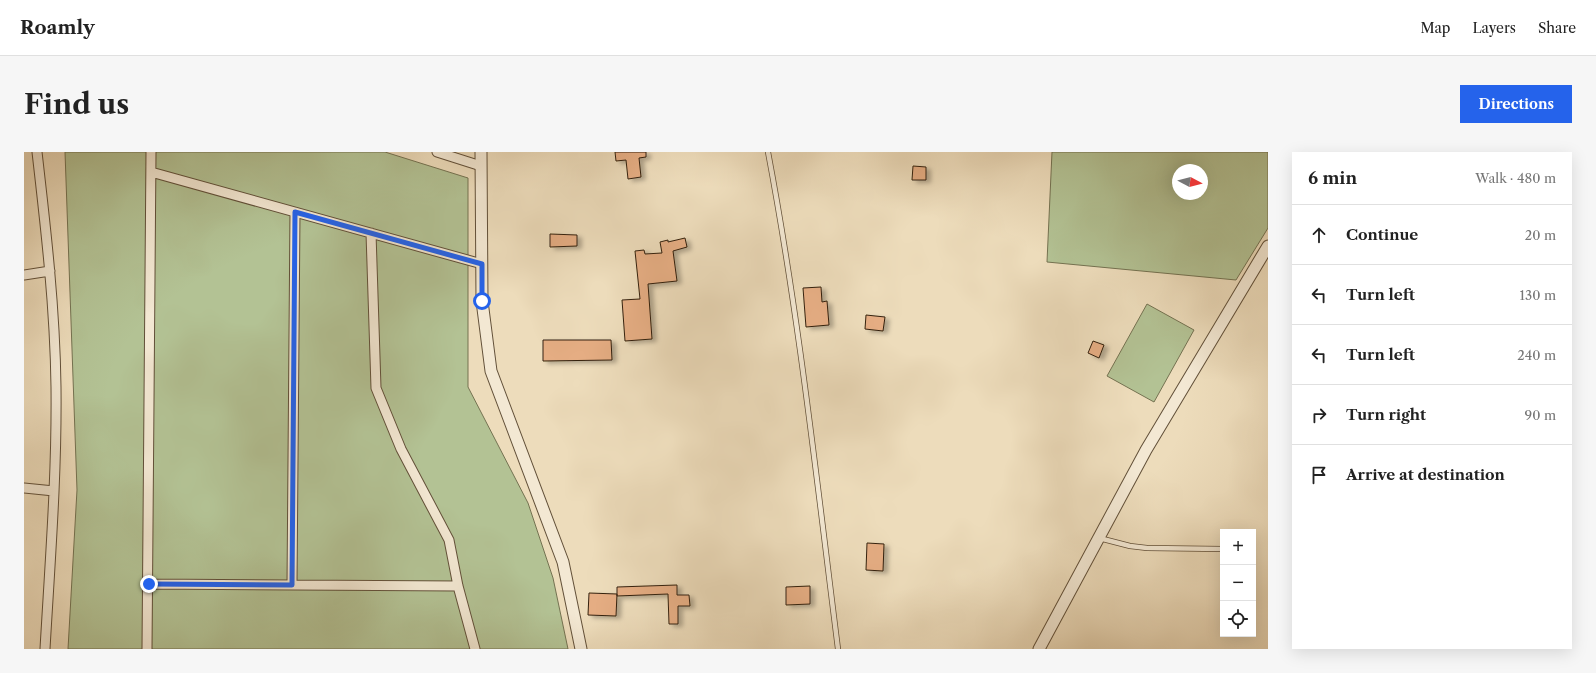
<!DOCTYPE html>
<meta charset="utf-8">
<style>
:root{--surface:#fff;--page:#f6f6f6;--text:#222;--muted:#767676;--line:#e0e0e0;--accent:#2563eb}
body{margin:0;font-family:"Libre Caslon Text",serif;background:var(--page);color:var(--text)}
.controls{position:absolute;right:12px;bottom:12px;display:grid;overflow:hidden;border-radius:0px;box-shadow:0 4px 16px #0002}
.controls button{width:36px;height:36px;display:grid;place-items:center;padding:0;border:0;border-bottom:1px solid var(--line);background:var(--surface);color:var(--text);font:20px sans-serif}
.compass{position:absolute;left:1148px;top:12px;width:36px;height:36px;border-radius:50%;background:var(--surface);box-shadow:0 4px 16px #0002;rotate:97deg}
.stop{position:absolute;width:12px;height:12px;margin:-9px;border:3px solid #2563eb;border-radius:50%;background:#fff}
.stop.end{background:#2563eb;border-color:#fff;box-shadow:0 1px 4px #0008}
.list{margin:0;padding:0;list-style:none}
h2{display:flex;justify-content:space-between;align-items:center;height:52px;margin:0;padding:0 16px;font-size:17px}
h2 small{font-size:13px;font-weight:400;color:var(--muted)}
.list li{display:grid;grid-template-columns:26px 1fr auto;gap:12px;align-items:center;box-sizing:border-box;height:60px;padding:0 16px;border-top:1px solid var(--line)}
.list b{display:block;font-size:15px;white-space:nowrap}
.list em{font-size:13px;font-style:normal;color:var(--muted)}
.icon{flex:none;width:22px;height:22px;fill:none;stroke:currentColor;stroke-width:2;stroke-linecap:round;stroke-linejoin:round}
.map{position:relative;flex:none;width:1244px;height:497px;overflow:hidden;border-radius:0px}
header{display:flex;align-items:center;gap:24px;box-sizing:border-box;height:56px;padding:0 20px;background:var(--surface);border-bottom:1px solid var(--line)}
header strong{font-size:19px}
nav{display:flex;gap:22px;margin-inline-start:auto;font-size:14px}
.intro{display:flex;align-items:center;justify-content:space-between;box-sizing:border-box;height:96px;padding:0 24px}
h1{margin:0;font-size:28px}
.button{padding:10px 18px;border-radius:0px;background:var(--accent);color:#fff;font-size:14px;font-weight:700}
main{display:flex;gap:24px;padding:0 24px}
aside{flex:1;background:var(--surface);border-radius:0px;box-shadow:0 4px 16px #0002}
.map>svg:first-child{display:block}
.green{fill:#b3c294;stroke:#747251;fill-rule:evenodd}
.building{fill:#e5ad83;stroke:#34210e;filter:url(#shadow)}
.lines{fill:none;stroke-linecap:round;stroke-linejoin:round}
.service-casing{stroke:#625039;stroke-width:6}
.minor-casing{stroke:#625039;stroke-width:11}
.tertiary-casing{stroke:#625039;stroke-width:13}
.service{stroke:#f3e8d3;stroke-width:4.5}
.minor{stroke:#f3e8d3;stroke-width:9}
.tertiary{stroke:#f3e8d3;stroke-width:11}
.route{stroke:#2563eb;stroke-width:5}
</style>
<header>
<strong>Roamly</strong>
<nav><a>Map</a><a>Layers</a><a>Share</a></nav>
</header>
<div class="intro"><h1>Find us</h1><a class="button">Directions</a></div>
<main>
<div class="map">
<svg width="1244" height="497" viewBox="0 0 1244 497">
<defs>
<filter id="shadow"><feDropShadow dx="4.5" dy="2.5" stdDeviation="2" flood-color="#0004"/></filter>
</defs>
<rect width="100%" height="100%" fill="#eddcbb"/>
<filter id="stains"><feTurbulence type="fractalNoise" baseFrequency=".005" numOctaves="4"/><feColorMatrix values="0 0 0 0 .2 0 0 0 0 .09 0 0 0 0 .02 0 0 0 .5 -.17"/></filter>
<radialGradient id="worn" r=".72"><stop offset=".6" stop-color="#630" stop-opacity="0"/><stop offset="1" stop-color="#630" stop-opacity=".3"/></radialGradient>
<!-- green -->
<path class="green" d="M41,0H361L444,26V235L504,351L529,426L544,497H44L53,338Z
M1028,0H1244V76L1212,128L1023,110ZM1154,18H1178V42H1154Z
M1123,152L1170,178L1130,250L1083,224Z"/>
<!-- building -->
<path class="building" d="M591,0H622V5L615,6L617,25L604,27L602,8L592,9Z
M889,14L902,15V28H888Z
M526,82L553,83V94L526,95Z
M661,86L663,95L649,99L653,129L624,132L628,187L601,189L598,148L616,147L611,99L620,98L621,102L638,101L636,90L644,88V90Z
M797,135L798,150L803,149L805,173L782,175L779,136Z
M842,163L861,165L859,179L841,177Z
M519,188H587L588,208L519,209Z
M1069,189L1080,193L1075,206L1064,201Z
M843,391L860,392L859,419L842,418Z
M653,433V443H665L666,454H654V472H645L644,442L593,444V435Z
M786,434V452L762,453V435Z
M565,441L593,442L592,464L564,463Z"/>
<g class="lines">
<!-- service casing -->
<g class="service-casing">
<path id="service" d="M744,0C775,164 793,331 814,497
M1075,386L1106,394L1123,396L1199,397"/>
</g>
<!-- minor casing -->
<g class="minor-casing">
<path id="minor" d="M13,0C22,78 31,156 32,235C33,322 26,410 21,497
M413,0L457,14
M127,20L458,112
M347,81L352,236L377,297L425,388L434,434L451,497
M0,123L26,119
M0,336L30,339
M125,432L434,434
M268,433L271,60
M123,497L127,0"/>
</g>
<!-- tertiary casing -->
<g class="tertiary-casing">
<path id="tertiary" d="M457,0L458,149L467,219L539,410L557,497
M1015,497L1122,298L1244,94"/>
</g>
<!-- service -->
<use href="#service" class="service"/>
<!-- minor -->
<use href="#minor" class="minor"/>
<!-- tertiary -->
<use href="#tertiary" class="tertiary"/>
</g>
<g class="lines">
<!-- route -->
<path class="route" d="M125,432L268,433L271,60L458,112V149"/>
</g>
<rect width="100%" height="100%" filter="url(#stains)"/>
<rect width="100%" height="100%" fill="url(#worn)"/>
</svg>
<div class="controls">
<button>+</button>
<button>−</button>
<button><svg class="icon" aria-label="locate" viewBox="0 0 24 24"><circle cx="12" cy="12" r="6"/><path d="M12 2v4M12 18v4M2 12h4M18 12h4"/></svg></button>
</div>
<svg class="compass" viewBox="-18 -18 36 36"><path d="M0-13l5 13h-10z" fill="#e53935"/><path d="M0 13l5-13h-10z" fill="#767676"/></svg>
<div class="stop" style="left:458px;top:149px"></div>
<div class="stop end" style="left:125px;top:432px"></div>
</div>
<aside>
<h2>6 min<small>Walk · 480 m</small></h2>
<ul class="list">
<li><svg class="icon" aria-label="ahead" viewBox="0 0 24 24"><path d="M12 20V5M6 11l6-6 6 6"/></svg><div><b>Continue</b></div><em>20 m</em></li>
<li><svg class="icon" aria-label="left" viewBox="0 0 24 24"><path d="M17 20v-9H6M10 6l-5 5 5 5"/></svg><div><b>Turn left</b></div><em>130 m</em></li>
<li><svg class="icon" aria-label="left" viewBox="0 0 24 24"><path d="M17 20v-9H6M10 6l-5 5 5 5"/></svg><div><b>Turn left</b></div><em>240 m</em></li>
<li><svg class="icon" aria-label="right" viewBox="0 0 24 24"><path d="M7 20v-9h11M14 6l5 5-5 5"/></svg><div><b>Turn right</b></div><em>90 m</em></li>
<li><svg class="icon" aria-label="arrive" viewBox="0 0 24 24"><path d="M6 21V4h12l-3 4 3 4H6"/></svg><div><b>Arrive at destination</b></div></li>
</ul>
</aside>
</main>
